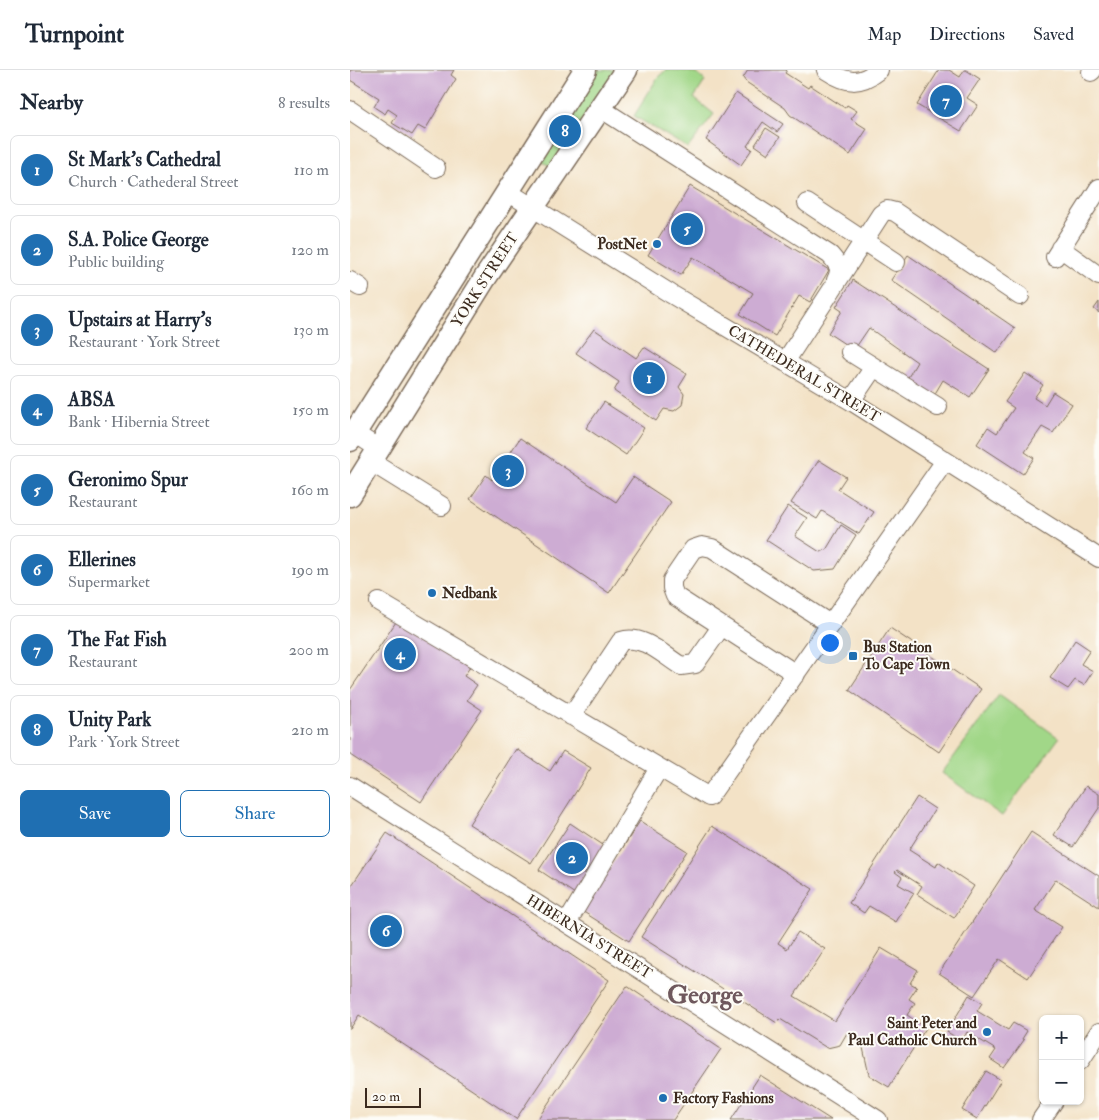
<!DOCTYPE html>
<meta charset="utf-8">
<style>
:root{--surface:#fff;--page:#f2f2f3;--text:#1f2937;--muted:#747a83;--line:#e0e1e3;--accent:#1f6fb2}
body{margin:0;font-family:"IM FELL Double Pica",serif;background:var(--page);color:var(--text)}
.controls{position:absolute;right:15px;bottom:15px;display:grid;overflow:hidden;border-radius:8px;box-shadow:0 1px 4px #0004}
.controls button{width:45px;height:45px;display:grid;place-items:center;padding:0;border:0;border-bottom:1px solid var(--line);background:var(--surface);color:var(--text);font:25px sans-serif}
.scale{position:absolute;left:15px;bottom:12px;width:56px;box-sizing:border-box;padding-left:5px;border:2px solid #3b2a1e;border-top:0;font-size:14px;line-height:18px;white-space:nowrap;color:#3b2a1e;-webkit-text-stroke:4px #fdfcf7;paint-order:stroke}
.you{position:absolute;left:479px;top:572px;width:18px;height:18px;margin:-12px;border:4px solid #fff;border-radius:50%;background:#1a73e8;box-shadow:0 0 0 8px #1a73e833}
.badge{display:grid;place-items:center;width:32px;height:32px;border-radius:50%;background:var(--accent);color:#fff;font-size:16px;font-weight:700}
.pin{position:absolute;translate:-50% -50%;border:2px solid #fff;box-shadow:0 1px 5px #0006}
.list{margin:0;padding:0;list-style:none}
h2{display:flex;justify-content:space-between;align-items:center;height:65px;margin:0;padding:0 20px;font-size:21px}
h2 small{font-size:16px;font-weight:400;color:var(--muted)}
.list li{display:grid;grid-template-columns:32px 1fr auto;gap:15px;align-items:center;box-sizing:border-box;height:70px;margin:0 10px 10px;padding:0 10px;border:1px solid var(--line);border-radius:8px}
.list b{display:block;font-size:19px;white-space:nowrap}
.list p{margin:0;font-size:16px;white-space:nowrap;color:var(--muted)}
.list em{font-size:16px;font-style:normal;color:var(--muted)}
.actions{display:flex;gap:10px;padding:15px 20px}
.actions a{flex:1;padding:11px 0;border:1px solid var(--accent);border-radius:8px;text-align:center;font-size:18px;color:var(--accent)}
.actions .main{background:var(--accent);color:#fff}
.map{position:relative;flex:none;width:749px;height:1050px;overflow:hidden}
header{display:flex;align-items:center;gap:30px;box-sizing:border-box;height:70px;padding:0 25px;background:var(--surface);border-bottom:1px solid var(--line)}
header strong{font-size:24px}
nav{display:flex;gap:28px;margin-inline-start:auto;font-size:18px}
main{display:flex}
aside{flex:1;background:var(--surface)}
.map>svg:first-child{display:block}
.green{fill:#a1d788;stroke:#6e8053}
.building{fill:#cdacd3}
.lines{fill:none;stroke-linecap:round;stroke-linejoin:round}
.minor-casing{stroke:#7b6a59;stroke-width:20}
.major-casing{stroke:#7b6a59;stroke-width:25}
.minor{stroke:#fff;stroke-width:18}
.major{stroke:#fff;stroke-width:22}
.poi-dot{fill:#1f6fb2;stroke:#fdfcf7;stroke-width:2}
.labels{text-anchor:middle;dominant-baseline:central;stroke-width:4;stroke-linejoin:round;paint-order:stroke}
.poi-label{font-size:15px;font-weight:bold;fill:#3b2a1e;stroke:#fdfcf7;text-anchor:start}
.street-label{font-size:15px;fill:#3b2a1e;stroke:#fdfcf7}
.town-label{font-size:25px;font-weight:bold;fill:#6e585d;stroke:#fdfcf7}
</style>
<header>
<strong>Turnpoint</strong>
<nav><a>Map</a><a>Directions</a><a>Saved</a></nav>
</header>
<main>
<aside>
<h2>Nearby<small>8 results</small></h2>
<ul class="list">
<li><span class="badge">1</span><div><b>St Mark's Cathedral</b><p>Church · Cathederal Street</p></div><em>110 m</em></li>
<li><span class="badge">2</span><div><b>S.A. Police George</b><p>Public building</p></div><em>120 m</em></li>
<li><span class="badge">3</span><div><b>Upstairs at Harry's</b><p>Restaurant · York Street</p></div><em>130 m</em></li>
<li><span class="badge">4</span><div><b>ABSA</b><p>Bank · Hibernia Street</p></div><em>150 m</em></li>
<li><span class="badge">5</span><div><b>Geronimo Spur</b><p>Restaurant</p></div><em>160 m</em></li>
<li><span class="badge">6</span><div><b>Ellerines</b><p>Supermarket</p></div><em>190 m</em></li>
<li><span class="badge">7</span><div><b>The Fat Fish</b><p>Restaurant</p></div><em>200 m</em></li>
<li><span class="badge">8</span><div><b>Unity Park</b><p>Park · York Street</p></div><em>210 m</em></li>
</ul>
<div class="actions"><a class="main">Save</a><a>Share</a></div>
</aside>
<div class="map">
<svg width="749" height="1050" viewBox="0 0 749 1050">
<rect width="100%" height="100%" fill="#fdfcf7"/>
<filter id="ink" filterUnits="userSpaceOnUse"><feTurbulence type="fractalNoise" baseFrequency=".02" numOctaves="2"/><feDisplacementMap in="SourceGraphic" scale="10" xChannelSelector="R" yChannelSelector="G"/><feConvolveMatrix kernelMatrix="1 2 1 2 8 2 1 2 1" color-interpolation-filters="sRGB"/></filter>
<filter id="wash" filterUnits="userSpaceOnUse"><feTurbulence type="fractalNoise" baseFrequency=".0096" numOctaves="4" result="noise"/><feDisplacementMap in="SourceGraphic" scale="20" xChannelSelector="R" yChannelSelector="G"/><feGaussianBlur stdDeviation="1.12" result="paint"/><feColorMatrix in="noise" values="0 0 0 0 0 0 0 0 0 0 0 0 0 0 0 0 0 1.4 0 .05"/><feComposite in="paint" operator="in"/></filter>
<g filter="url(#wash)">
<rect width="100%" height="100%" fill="#f3e2c6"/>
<!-- green -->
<path class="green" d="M235,0H276L209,102L181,84Z
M316,0C330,0 347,0 355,11L344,28L364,44L338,78L284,46L308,7Z
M649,625L709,668L652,746L592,703Z"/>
<g id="blocks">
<!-- building -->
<path class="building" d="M0,0H104L101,5L106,9L75,60L68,56L62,65L42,53L47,45L38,39L35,44L24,37L29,28L0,10Z
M398,0H437L435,3L458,18L460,15L495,38L497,35L507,41L501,49L517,59L500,85L440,45L435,38L396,12L393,8Z
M589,0H599L610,7L614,0H616L630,9L617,28L628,35L611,61L567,35Z
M386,23L433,54L427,62L413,52L397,76L402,79L391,95L356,70Z
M416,58L430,67L418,84L405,75Z
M340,116L479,200L460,232L449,226L425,266L390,244L403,223L343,187L331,205L298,185Z
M558,185L665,258L647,283L541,210Z
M503,210L639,299L620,327L593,310L583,327L557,309L567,292L519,258L504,280L478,263L492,241L486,237Z
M749,232V243L744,239Z
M244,259L286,288L294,277L337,304L329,317L334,324L332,335L324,341L314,339L306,351L264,321L269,312L226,283Z
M675,303L693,315L684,328L695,335L703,322L722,334L703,363L692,357L675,382L684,388L673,404L627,374L638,357L647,363L664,338L655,332Z
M254,332L294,358L276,385L236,358Z
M170,368L266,432L283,407L321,432L259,523L120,429L136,405L142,410Z
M469,390L496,407L488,419L524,442L509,464L472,441L467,449L441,433Z
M438,436L457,448L445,466L470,482L476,480L491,455L506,465L485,499L464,501L416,470Z
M48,549L120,597L114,606L127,615L117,630L132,640L71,732L0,685V620Z
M540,558L631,619L589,682L499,620Z
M725,570L740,580L731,594L743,601L734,615L725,610L718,619L700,608Z
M166,679L200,701L213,681L241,698L181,793L119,754Z
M736,716L749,724V738L723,777L704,765Z
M567,727L585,739L559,780L586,797L588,792L624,816L604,848L567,824L572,816L547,800L545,802L552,807L548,814L564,823L546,852L519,836L514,843L499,833Z
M290,751L337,781L279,871L232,841Z
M220,753L256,777L225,824L189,800Z
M362,756L463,819L428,873L437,879L448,862L475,879L444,926L485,951L531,878L568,900L560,913L567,917L559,929L565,933L557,945L576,958L539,1017L519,1005L512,973L497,963L490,975L477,978L430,949L427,953L291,867Z
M681,762L749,806V837L706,809L685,840L712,857L678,908L649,889L624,926L589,903Z
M37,763L259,910L166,1049L9,945L0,959V818Z
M277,916L371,979L323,1050H187Z
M619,925L632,933L627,941L658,960L663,953L677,961L672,969L674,970L654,998L640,989L646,980L617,962L612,971L597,962Z
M636,1001L651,1010L627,1049L612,1040Z
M410,1005L481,1050H381Z"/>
</g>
</g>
<g filter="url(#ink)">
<use href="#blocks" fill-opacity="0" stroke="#7b6a59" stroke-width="1"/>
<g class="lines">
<!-- minor casing -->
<g class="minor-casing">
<path id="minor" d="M476,0C497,14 510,15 529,0
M741,2L743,0
M250,38L480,185C488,194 492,199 486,210
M0,40L86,98
M158,122L321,224L501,331L749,488
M457,133L546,192
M710,178L749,206
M705,187L749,118
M0,211L10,217
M500,282L588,337
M435,292L531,144L537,140L545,142L670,226
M501,331L524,297
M0,360L29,379
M21,392L92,436
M29,532L359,727L595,391
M446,604L325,526L322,518V510L343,479L352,476L362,478L480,554
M221,646L271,571C293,564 313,585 331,596L345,594L371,557
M0,716L528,1050
M217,853L309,698
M730,991L749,962
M691,1050L704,1031"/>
</g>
<!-- major casing -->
<g class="major-casing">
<path id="major" d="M0,370L235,0
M0,425L135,208L276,0"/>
</g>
<!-- minor -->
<use href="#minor" class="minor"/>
<!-- major -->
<use href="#major" class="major"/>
</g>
</g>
<!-- markers -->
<g class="poi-dot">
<circle cx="307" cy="174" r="5"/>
<circle cx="82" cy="523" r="5"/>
<rect x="498" y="581" width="10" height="10" rx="2.5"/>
<circle cx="637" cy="962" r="5"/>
<circle cx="313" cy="1028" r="5"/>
</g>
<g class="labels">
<!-- poi labels -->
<g class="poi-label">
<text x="297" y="174" text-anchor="end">PostNet</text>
<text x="92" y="523">Nedbank</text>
<text x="513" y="577">Bus Station<tspan x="513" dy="17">To Cape Town</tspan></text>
<text x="627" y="953" text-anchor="end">Saint Peter and<tspan x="627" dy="17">Paul Catholic Church</tspan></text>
<text x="323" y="1028">Factory Fashions</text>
</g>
<!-- street labels -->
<g class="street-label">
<text transform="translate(135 210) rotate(-57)">YORK STREET</text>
<text transform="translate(454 304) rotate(31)">CATHEDERAL STREET</text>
<text transform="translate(239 867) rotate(32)">HIBERNIA STREET</text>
</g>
<!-- town labels -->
<g class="town-label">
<text x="355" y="925">George</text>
</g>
</g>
</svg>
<div class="controls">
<button>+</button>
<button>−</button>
</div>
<div class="scale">20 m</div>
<div class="you"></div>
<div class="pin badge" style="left:299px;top:308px">1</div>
<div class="pin badge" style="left:222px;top:788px">2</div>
<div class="pin badge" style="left:158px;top:401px">3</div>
<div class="pin badge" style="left:50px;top:584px">4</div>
<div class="pin badge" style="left:337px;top:159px">5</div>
<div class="pin badge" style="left:36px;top:861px">6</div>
<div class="pin badge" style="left:596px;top:31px">7</div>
<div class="pin badge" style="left:215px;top:61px">8</div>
</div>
</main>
